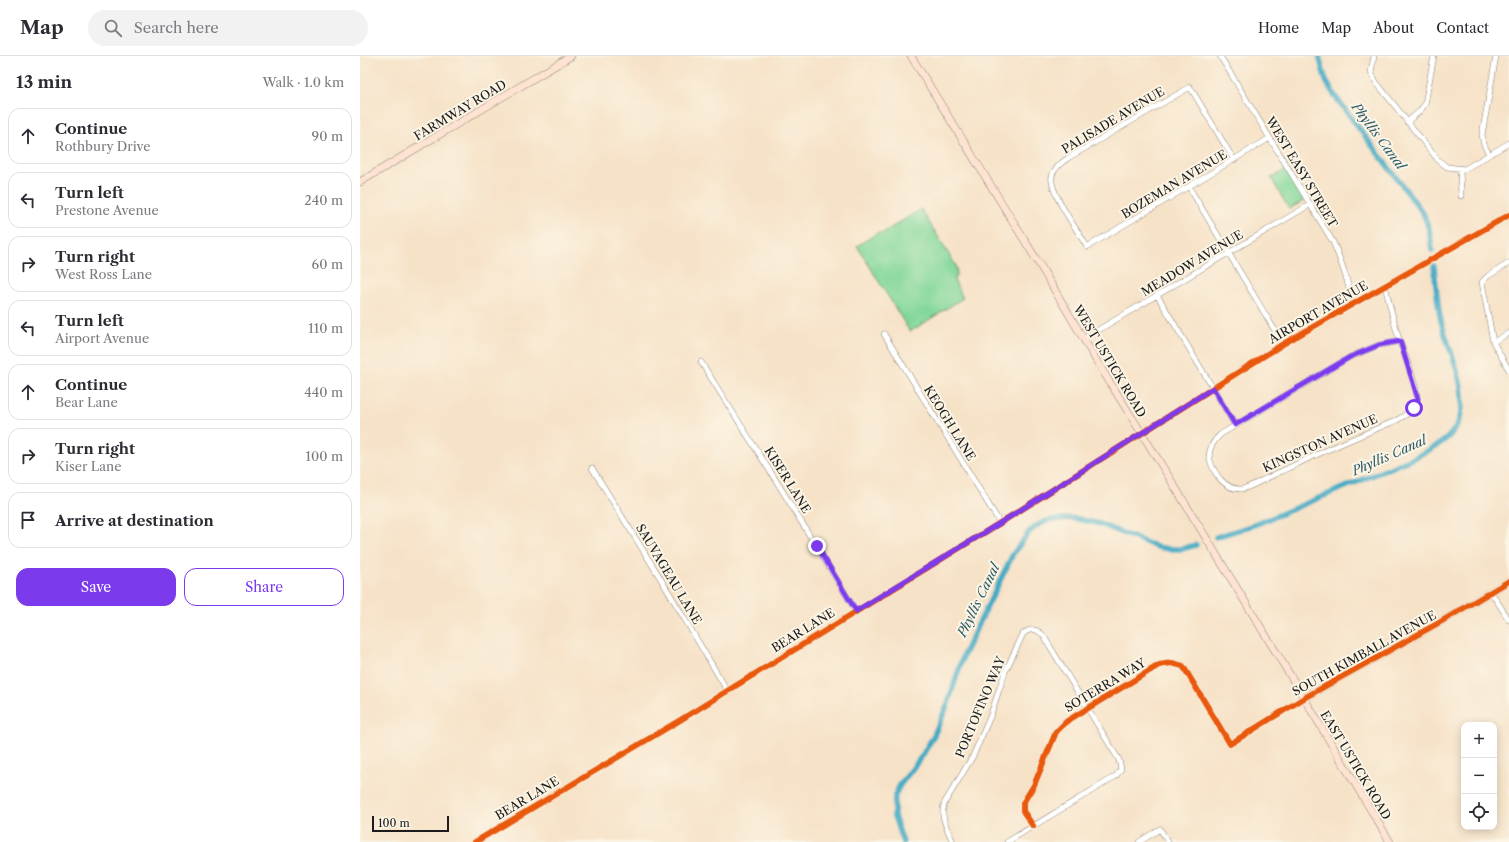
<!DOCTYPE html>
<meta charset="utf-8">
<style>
:root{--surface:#fff;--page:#f2f2f3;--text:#2b2b33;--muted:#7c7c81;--line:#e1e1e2;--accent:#7c3aed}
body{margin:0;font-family:"Libre Caslon Text",serif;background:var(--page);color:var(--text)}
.controls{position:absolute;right:12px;bottom:12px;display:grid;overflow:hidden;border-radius:8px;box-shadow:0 2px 10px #0003}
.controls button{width:36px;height:36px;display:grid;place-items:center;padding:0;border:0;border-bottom:1px solid var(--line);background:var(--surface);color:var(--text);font:20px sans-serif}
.scale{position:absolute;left:12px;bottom:10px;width:77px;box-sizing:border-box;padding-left:4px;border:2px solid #1c1c1c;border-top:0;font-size:11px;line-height:14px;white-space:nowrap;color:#1c1c1c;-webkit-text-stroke:3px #fcf5e5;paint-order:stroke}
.stop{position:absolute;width:12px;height:12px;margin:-9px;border:3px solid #7c3aed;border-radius:50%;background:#fff}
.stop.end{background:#7c3aed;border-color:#fff;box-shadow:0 1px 4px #0008}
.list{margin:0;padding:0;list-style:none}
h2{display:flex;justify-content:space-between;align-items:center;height:52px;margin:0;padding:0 16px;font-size:17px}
h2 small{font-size:13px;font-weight:400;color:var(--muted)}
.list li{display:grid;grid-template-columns:26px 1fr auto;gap:12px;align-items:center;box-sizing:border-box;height:56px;margin:0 8px 8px;padding:0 8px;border:1px solid var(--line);border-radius:12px}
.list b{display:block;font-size:15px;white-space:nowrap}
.list p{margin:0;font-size:13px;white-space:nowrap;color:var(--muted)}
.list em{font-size:13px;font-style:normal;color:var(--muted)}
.actions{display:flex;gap:8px;padding:12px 16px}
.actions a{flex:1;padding:9px 0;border:1px solid var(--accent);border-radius:12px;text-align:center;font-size:14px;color:var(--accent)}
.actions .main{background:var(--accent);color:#fff}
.icon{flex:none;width:22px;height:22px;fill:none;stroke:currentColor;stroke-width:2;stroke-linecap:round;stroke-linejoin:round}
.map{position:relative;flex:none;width:1149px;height:786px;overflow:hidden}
header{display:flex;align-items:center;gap:24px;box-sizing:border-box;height:56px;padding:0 20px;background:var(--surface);border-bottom:1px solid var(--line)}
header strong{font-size:19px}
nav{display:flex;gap:22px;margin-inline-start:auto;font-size:14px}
.search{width:280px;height:36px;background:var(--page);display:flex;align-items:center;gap:10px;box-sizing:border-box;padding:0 14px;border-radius:22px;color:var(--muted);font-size:15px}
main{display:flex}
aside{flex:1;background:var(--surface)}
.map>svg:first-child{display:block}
.green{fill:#81d79a;stroke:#4e7a5b}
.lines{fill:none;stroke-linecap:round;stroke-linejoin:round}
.canal{stroke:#45abc5;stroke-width:5.5}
.street-casing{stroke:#897f72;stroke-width:6}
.secondary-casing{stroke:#897f72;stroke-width:8}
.street{stroke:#fff;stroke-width:5}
.secondary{stroke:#fee3d2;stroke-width:7}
.cycleway-casing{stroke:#fcf5e5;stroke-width:8}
.cycleway{stroke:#e8590c;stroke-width:6}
.route{stroke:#7c3aed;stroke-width:5}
.labels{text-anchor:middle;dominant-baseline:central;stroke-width:4;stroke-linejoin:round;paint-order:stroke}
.street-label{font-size:12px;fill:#1c1c1c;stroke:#fcf5e5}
.water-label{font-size:13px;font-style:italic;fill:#2e5c68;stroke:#fcf5e5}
</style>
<header>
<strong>Map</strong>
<div class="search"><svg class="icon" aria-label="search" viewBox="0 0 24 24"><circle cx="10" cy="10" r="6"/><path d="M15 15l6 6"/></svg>Search here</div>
<nav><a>Home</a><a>Map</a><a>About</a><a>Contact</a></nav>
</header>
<main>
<aside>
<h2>13 min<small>Walk · 1.0 km</small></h2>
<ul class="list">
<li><svg class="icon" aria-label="ahead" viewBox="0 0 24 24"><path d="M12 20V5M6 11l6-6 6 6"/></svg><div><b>Continue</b><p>Rothbury Drive</p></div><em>90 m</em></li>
<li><svg class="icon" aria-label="left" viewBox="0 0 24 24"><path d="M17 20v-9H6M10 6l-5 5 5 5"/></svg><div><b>Turn left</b><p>Prestone Avenue</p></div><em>240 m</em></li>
<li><svg class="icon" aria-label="right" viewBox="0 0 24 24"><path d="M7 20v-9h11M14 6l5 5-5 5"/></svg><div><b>Turn right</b><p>West Ross Lane</p></div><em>60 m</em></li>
<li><svg class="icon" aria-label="left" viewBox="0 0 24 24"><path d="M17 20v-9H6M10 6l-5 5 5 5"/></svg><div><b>Turn left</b><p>Airport Avenue</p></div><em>110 m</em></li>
<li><svg class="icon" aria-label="ahead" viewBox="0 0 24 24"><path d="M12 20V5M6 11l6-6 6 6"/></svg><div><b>Continue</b><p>Bear Lane</p></div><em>440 m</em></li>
<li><svg class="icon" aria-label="right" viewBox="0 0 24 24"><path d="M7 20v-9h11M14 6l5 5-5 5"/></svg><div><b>Turn right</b><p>Kiser Lane</p></div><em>100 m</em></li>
<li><svg class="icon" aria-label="arrive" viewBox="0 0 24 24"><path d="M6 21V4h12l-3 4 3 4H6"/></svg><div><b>Arrive at destination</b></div></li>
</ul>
<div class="actions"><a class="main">Save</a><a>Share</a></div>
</aside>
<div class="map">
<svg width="1149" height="786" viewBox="0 0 1149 786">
<rect width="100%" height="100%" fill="#fcf5e5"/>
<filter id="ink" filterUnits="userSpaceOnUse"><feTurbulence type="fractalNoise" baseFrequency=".025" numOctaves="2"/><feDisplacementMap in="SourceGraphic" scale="8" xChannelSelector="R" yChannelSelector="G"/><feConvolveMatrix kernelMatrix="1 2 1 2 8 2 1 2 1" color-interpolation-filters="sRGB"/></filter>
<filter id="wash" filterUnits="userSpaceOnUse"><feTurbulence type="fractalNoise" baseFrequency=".012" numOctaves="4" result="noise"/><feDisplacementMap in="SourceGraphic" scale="16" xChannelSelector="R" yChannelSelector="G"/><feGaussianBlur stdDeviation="0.9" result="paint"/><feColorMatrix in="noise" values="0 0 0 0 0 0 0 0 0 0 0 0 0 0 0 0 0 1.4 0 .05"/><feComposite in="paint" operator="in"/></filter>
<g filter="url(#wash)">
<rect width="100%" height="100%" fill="#f6e2c7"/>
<!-- green -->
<path class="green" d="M927,113L945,144L929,153L911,122Z
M561,153L596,210L597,218L594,224L603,242L550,276L497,190L519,176L521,178Z"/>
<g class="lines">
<!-- canal -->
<path class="canal" d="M959,0L966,25L977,43L1063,157L1069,173L1072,194
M856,481L897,468L1054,402C1065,396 1077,391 1086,383C1121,352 1090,301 1081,265C1077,247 1076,228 1074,210
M543,786L534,760L535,739L540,729L562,700L573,681L587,650L604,598L653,498L669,476L678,469L689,464L714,462L740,468L797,491L809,493H822L836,489"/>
</g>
</g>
<g filter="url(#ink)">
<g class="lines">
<!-- street casing -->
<g class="street-casing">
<path id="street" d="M860,0L973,186C982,207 989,226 992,248
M1014,0L1011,16L1016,26L1078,104L1087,111L1105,113L1149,87
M1047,66L1060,55L1065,48L1074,0
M1129,98L1124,89L1122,79L1136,0
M874,104L830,31L708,102C702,106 694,112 692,120C688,135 719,176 727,191L910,82
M1100,112L1101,140
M829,131L923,288
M1149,207L1128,220L1122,226L1133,286L1149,314
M1025,230C1030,249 1034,268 1040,286C1045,300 1057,329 1057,342C1058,354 1044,360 1035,365C1004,378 973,391 943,405C929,412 915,418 901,425C895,428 888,432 882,433C865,434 854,418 850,404C847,394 854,384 861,378L990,301L1019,289L1040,285
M797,239L875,369
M524,278L640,467
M723,283L951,148
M1133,286L1149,277
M341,306L415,423L496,555
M232,412L299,520L367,634
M1131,536L1149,564
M673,770L663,755V747L674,729L696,676L707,665L799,609L812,607L823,610L870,688L944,642
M115,786L317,666L640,467L923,288L1149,159
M593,786C587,772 579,760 585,746L613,700L630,661L645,616L663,578C670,572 676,572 683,579L759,704L761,713L756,720L647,786
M779,786L800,773L808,786"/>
</g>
<!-- secondary casing -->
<g class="secondary-casing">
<path id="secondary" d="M551,0L681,211L739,309L804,413L944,642L1030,786
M0,126L211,0
M944,642L1082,565L1149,525"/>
</g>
<!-- street -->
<use href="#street" class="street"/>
<!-- secondary -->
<use href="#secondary" class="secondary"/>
<!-- cycleway casing -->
<g class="cycleway-casing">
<path id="cycleway" d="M673,770L663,755V747L674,729L696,676L707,665L799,609L812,607L823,610L870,688L944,642L1082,565L1149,525
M115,786L317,666L640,467L923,288L1149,159"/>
</g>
<!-- cycleway -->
<use href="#cycleway" class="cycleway"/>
</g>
</g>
<g class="lines" filter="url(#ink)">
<!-- route -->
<path class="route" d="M457,490L496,555L640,467L853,332L875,369L990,301L1019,289L1040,285L1058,343L1054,352"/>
</g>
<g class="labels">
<!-- street labels -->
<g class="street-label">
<text transform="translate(100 54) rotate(-31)">FARMWAY ROAD</text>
<text transform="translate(753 64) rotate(-31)">PALISADE AVENUE</text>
<text transform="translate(942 116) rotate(59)">WEST EASY STREET</text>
<text transform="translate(814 128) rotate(-31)">BOZEMAN AVENUE</text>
<text transform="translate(832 207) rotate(-31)">MEADOW AVENUE</text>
<text transform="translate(958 256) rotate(-30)">AIRPORT AVENUE</text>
<text transform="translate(750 305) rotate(59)">WEST USTICK ROAD</text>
<text transform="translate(590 367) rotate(58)">KEOGH LANE</text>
<text transform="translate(960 387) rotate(-24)">KINGSTON AVENUE</text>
<text transform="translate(428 424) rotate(58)">KISER LANE</text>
<text transform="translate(309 518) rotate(59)">SAUVAGEAU LANE</text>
<text transform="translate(443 574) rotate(-32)">BEAR LANE</text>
<text transform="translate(1004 597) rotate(-29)">SOUTH KIMBALL AVENUE</text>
<text transform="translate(745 629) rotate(-31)">SOTERRA WAY</text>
<text transform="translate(620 651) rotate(-67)">PORTOFINO WAY</text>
<text transform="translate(996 709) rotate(59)">EAST USTICK ROAD</text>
<text transform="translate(167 742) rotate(-31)">BEAR LANE</text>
</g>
<!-- water labels -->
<g class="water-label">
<text transform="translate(1019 80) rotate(53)">Phyllis Canal</text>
<text transform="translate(1029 399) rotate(-24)">Phyllis Canal</text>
<text transform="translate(618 544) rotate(-64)">Phyllis Canal</text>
</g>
</g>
</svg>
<div class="controls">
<button>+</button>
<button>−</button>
<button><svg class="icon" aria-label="locate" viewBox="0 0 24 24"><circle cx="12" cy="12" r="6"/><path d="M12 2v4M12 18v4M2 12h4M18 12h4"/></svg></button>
</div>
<div class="scale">100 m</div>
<div class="stop" style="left:1054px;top:352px"></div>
<div class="stop end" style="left:457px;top:490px"></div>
</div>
</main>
